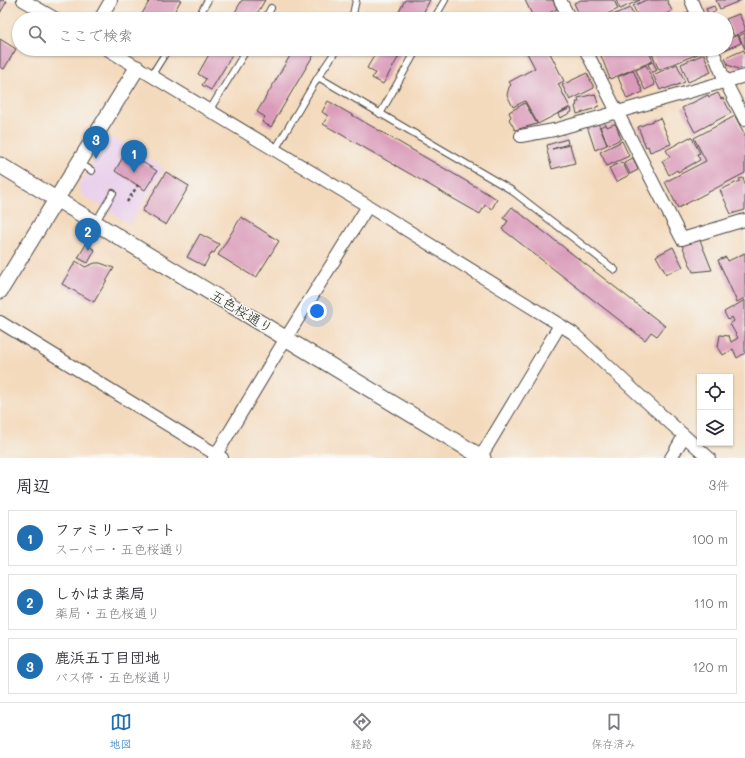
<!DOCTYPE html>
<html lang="ja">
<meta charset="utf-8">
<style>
:root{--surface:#fff;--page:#f7f7f7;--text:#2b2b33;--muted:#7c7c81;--line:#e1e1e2;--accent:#1f6fb2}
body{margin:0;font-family:Mali,"Klee One",sans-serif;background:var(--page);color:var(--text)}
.controls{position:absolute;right:12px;bottom:12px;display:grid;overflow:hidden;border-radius:0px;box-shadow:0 1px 3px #0004}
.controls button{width:36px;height:36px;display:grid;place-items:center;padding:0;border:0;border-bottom:1px solid var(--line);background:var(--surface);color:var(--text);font:20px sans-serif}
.you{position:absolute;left:317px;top:311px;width:14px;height:14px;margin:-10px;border:3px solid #fff;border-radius:50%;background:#1a73e8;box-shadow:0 0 0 6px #1a73e833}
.badge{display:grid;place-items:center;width:26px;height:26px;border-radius:50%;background:var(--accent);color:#fff;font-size:13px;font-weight:700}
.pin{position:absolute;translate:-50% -33px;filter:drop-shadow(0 1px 2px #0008)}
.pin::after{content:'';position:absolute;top:21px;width:14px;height:12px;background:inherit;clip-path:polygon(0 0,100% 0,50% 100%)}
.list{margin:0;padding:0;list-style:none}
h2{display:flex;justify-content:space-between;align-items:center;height:52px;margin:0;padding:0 16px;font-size:17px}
h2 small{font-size:13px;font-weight:400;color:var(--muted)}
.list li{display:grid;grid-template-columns:26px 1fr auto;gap:12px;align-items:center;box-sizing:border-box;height:56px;margin:0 8px 8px;padding:0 8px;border:1px solid var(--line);border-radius:0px}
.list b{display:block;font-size:15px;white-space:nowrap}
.list p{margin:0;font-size:13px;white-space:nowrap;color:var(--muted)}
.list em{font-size:13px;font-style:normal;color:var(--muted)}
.icon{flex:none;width:22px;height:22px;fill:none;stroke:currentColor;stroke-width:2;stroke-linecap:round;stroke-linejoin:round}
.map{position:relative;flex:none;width:745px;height:458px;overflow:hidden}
.search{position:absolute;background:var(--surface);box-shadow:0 1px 3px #0004;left:12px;right:12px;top:12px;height:44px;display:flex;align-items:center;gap:10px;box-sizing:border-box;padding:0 14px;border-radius:22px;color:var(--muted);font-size:15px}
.sheet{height:244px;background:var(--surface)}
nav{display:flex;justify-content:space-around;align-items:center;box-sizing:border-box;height:56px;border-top:1px solid var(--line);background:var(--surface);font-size:11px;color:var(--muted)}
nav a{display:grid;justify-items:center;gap:2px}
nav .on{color:var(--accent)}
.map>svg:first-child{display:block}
.built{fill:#ead1ec}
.building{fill:#da9bba}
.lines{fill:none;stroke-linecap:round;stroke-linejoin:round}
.service-casing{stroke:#494541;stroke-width:8}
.minor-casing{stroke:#494541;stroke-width:14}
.tertiary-casing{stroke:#494541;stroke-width:17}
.path{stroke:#494541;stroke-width:2.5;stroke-dasharray:3 3;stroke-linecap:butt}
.service{stroke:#fff;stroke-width:6}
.minor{stroke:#fff;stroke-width:12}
.tertiary{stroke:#fff;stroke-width:15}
.labels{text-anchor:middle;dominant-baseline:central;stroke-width:3;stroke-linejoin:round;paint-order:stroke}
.street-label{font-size:14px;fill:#2b2b2b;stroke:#f6f6f2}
</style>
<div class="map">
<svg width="745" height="458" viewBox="0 0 745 458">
<rect width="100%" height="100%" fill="#f6f6f2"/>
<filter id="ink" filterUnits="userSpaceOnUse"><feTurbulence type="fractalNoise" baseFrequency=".025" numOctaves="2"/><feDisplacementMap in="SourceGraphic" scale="8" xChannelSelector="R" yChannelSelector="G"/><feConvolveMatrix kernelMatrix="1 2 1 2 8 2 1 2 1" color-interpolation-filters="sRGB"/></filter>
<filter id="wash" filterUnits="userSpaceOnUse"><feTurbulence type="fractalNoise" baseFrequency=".012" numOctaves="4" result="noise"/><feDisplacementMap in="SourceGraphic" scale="16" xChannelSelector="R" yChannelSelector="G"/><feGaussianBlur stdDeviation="0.9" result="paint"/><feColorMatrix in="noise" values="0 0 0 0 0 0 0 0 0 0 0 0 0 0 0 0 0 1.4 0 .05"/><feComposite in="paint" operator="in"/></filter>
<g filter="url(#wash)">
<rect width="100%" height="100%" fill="#f4dabd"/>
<!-- built -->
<path class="built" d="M111,136L164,169L130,224L81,194L79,185Z"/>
<g id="blocks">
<!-- building -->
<path class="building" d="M0,0L7,1L0,13Z
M150,0H181L170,19H139Z
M242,0H265L254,19H231Z
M405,0H430L420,19H395Z
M525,0H553L557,9L537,19H534Z
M581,0H614L618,9L596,19H581L574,3Z
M616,0H640L620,9Z
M646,0H667L672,11L654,19H639L633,6Z
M716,0H742L720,9Z
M714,6L716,11L709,15L706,9Z
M630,8L635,19H603Z
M689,12L692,19H673Z
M739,14L745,27V31L734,36L726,19Z
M745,33V49L739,36Z
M738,35L741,43L722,51L721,49H726V40Z
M0,39L16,49L4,69L0,67Z
M212,49H236L211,90L202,85L206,79L198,74Z
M294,49H317L271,127L262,122L265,117L257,112Z
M378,49H403L383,84L372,78L375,73L367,68Z
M535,49H548L564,81L558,84L570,107L538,124L525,101L513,107L507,95L509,87L511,85L509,82L535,68L527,53Z
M610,49H648L653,61L610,79L600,53Z
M650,49H704L705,51L659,70Z
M744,50L745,54V67L738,69L728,65L725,58Z
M704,54L711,72L688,82L681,64Z
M653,62L657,70L652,73L648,64Z
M677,64L685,82L675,86V85L665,89L664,88L660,90L653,75Z
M646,65L655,85L645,90L636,70Z
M633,70L643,92L627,99L618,77Z
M587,73L594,88L570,100L562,85Z
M718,93L721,99L723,98L731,113L695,132L682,108L708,95L709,97Z
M595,94L599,106L596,107V108L577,114L575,106L577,105L576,102H579L578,98Z
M328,101L497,199L492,209L485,205L480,214L323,124L328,116L322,112Z
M525,103L537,124L515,130L509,119L511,117L509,112Z
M571,108L572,112L560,118L558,114Z
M735,116L745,135V173L678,208L665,182L706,161L694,138Z
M660,118L671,144L650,152L648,146L646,147L638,127Z
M598,123L607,145L595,150L587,126Z
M606,124L607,127L614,124L616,125L621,139L608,145L600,127Z
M690,137V138H692L700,153L697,154L700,160L678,172L677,170L669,175L662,161L670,157L666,150Z
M567,139L568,144L552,149L570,145L575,163L552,169L547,151L548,150L547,145Z
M622,141L629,156L607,166L600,152Z
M126,152L157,171L145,190L115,171Z
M633,158L638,170L630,174L624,162Z
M622,162L629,175L616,182L609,168Z
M166,172L189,186L166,225L142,211Z
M743,178L745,184V210L731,214L720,190L740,181L739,179Z
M512,207L665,326L657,336L651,332L645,340L502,229L508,221L503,218Z
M241,217L279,241L256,278L218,255Z
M200,234L219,244L214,253L212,252L204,266L187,257Z
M700,240L712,270L693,272L682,245Z
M86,244L95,250L88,263L78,258Z
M673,247L683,267L666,274L656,256Z
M745,253V298L737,302L718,260L726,257L728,261Z
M76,261L85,267L95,263H100L114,268L94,302L62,284Z
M745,300V353L737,358L733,349L723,355L718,347L720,335L729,336L731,342L738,338L730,324L734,321L732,317L728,320L724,312Z"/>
</g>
</g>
<g filter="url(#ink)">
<use href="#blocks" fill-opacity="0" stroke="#494541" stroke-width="1"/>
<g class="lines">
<!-- service casing -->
<g class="service-casing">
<path id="service" d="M197,19L208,0
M265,19L271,8
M352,19L356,0
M434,19L445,0
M151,76L168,49
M318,77L511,190L615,270
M209,111L247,49
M380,114L417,49
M275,150L318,77L337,49
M79,163L92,171
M95,223L113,193"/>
</g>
<!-- minor casing -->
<g class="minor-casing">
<path id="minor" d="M23,0L56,19
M560,0L570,19
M691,0L699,19
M100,19L111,0
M107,49L368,206L573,333L638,394L709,458
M585,49L682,239L745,220
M712,49L725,81L745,120
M521,136L554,130L745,76
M0,322L222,458
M214,458L286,338L368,206
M480,458L560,325
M671,458L684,436"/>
</g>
<!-- tertiary casing -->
<g class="tertiary-casing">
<path id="tertiary" d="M0,165L483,458
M0,291L137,68"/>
</g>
<!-- path -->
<path class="path" d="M127,202L138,185"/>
<!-- service -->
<use href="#service" class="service"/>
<!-- minor -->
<use href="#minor" class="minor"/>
<!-- tertiary -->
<use href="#tertiary" class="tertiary"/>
</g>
</g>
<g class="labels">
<!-- street labels -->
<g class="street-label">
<text transform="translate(242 311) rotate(31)">五色桜通り</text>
</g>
</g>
</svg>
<div class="controls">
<button><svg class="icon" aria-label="locate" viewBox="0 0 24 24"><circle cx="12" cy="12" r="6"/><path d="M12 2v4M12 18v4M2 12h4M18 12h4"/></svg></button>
<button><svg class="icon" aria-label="layers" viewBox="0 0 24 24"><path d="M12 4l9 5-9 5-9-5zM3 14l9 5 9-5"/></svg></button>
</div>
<div class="you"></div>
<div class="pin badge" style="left:134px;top:173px">1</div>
<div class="pin badge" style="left:88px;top:251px">2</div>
<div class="pin badge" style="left:96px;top:159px">3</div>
<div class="search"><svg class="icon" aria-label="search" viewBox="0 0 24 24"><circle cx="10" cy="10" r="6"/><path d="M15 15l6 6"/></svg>ここで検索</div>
</div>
<section class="sheet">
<h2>周辺<small>3件</small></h2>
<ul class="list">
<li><span class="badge">1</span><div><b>ファミリーマート</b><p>スーパー · 五色桜通り</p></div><em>100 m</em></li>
<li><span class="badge">2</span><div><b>しかはま薬局</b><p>薬局 · 五色桜通り</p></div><em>110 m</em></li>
<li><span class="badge">3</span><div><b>鹿浜五丁目団地</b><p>バス停 · 五色桜通り</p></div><em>120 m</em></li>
</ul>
</section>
<nav>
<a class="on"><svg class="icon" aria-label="map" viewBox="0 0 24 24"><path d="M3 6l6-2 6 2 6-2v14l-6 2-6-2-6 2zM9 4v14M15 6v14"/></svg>地図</a>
<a><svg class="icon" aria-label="directions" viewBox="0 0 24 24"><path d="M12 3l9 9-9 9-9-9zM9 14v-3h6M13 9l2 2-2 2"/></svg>経路</a>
<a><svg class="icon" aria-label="saved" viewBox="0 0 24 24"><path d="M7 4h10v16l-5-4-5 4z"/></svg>保存済み</a>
</nav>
